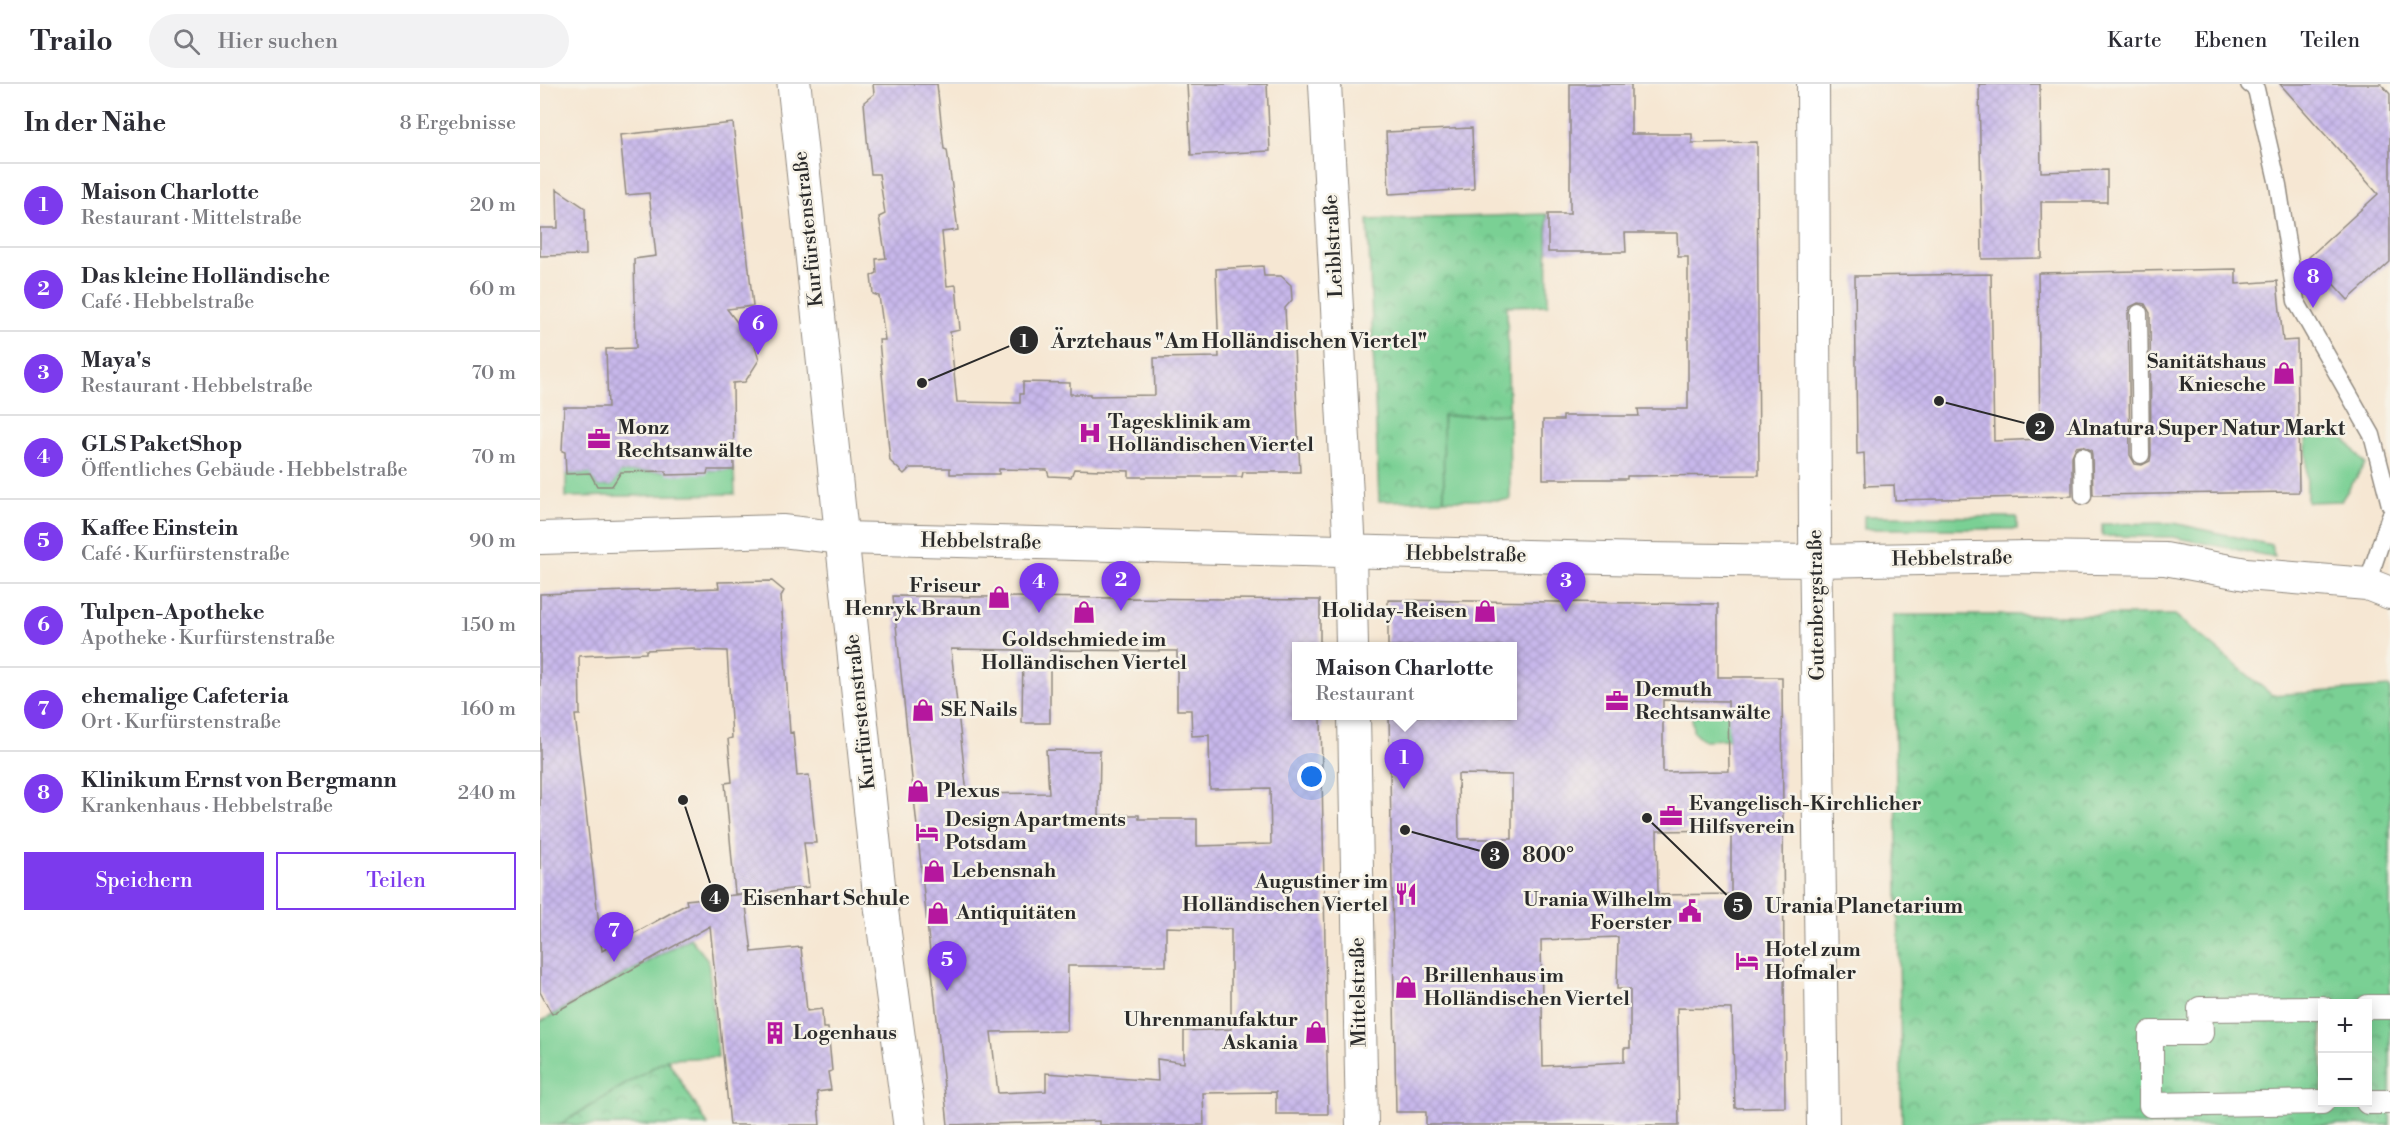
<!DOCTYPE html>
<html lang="de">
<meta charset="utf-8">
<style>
:root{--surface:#fff;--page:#f2f2f3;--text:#2b2b33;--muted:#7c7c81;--line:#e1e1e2;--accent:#7c3aed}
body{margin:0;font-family:"Libre Bodoni",serif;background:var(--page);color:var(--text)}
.controls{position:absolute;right:18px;bottom:18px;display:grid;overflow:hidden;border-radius:0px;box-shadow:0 3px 15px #0003}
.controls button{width:54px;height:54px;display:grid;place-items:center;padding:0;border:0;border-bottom:2px solid var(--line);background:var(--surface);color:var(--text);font:30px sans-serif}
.you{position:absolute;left:772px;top:693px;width:21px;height:21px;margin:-15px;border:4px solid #fff;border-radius:50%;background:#1a73e8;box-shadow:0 0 0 9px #1a73e833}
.badge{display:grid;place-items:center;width:39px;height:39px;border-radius:50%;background:var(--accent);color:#fff;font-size:20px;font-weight:700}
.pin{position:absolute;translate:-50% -50px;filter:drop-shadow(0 2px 3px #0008)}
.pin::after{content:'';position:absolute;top:32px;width:21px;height:18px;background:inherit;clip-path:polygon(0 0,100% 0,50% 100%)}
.popup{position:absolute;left:752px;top:558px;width:225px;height:78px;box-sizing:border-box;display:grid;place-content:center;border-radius:0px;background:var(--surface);filter:drop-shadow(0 2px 4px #0005);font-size:20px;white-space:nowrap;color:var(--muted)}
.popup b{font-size:22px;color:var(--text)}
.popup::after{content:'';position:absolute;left:50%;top:100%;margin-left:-12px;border:12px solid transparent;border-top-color:var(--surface)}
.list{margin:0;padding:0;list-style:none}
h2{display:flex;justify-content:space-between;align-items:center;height:78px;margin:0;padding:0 24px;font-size:26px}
h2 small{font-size:20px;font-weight:400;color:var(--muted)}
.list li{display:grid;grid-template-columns:39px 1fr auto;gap:18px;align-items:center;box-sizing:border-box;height:84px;padding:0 24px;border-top:2px solid var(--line)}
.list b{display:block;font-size:22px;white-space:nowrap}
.list p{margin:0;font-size:20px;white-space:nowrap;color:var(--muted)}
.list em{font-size:20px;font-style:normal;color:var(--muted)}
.actions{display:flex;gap:12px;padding:18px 24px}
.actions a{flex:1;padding:14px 0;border:2px solid var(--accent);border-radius:0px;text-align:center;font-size:21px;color:var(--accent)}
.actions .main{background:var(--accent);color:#fff}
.icon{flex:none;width:33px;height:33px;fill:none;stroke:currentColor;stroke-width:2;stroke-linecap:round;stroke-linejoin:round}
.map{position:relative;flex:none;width:1850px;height:1041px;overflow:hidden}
header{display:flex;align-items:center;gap:36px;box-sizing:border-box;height:84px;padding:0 30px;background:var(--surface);border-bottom:2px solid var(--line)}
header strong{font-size:28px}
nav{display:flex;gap:33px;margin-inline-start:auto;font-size:21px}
.search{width:420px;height:54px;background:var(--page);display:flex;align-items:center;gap:15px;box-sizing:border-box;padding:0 21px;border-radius:33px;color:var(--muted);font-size:22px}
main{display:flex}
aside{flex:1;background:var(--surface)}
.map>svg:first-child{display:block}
.grass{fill:#7ad094;stroke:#527e60;stroke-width:1.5}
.park{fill:url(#park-crowns);stroke:#527e60;stroke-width:1.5;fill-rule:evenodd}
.building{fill:url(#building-cross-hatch);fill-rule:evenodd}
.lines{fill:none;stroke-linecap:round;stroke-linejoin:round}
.service-casing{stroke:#90897f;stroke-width:19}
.pedestrian-casing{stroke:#90897f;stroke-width:26}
.minor-casing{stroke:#90897f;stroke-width:34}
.tertiary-casing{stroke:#90897f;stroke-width:35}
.service{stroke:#fff;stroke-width:16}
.pedestrian{stroke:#fff;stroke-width:24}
.minor{stroke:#fff;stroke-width:32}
.tertiary{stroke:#fff;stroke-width:33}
.labels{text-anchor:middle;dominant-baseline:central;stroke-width:5;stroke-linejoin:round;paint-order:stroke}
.street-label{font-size:20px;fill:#2b2b2b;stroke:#f7f3e8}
.poi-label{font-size:20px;font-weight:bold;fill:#2b2b2b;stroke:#f7f3e8;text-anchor:start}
.leader{fill:none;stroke:#2b2b2b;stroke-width:2}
.callout-dot{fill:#2b2b2b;stroke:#f7f3e8;stroke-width:2}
.mark-label{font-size:18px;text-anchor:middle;font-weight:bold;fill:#fff}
.callout-label{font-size:21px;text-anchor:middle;font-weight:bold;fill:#2b2b2b;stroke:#f7f3e8;stroke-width:5;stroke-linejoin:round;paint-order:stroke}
</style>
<header>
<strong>Trailo</strong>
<div class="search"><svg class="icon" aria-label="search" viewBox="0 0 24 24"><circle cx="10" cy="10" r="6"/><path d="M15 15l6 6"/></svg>Hier suchen</div>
<nav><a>Karte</a><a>Ebenen</a><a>Teilen</a></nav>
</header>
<main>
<aside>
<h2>In der Nähe<small>8 Ergebnisse</small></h2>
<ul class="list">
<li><span class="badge">1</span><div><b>Maison Charlotte</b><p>Restaurant · Mittelstraße</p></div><em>20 m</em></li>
<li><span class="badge">2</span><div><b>Das kleine Holländische</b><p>Café · Hebbelstraße</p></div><em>60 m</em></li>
<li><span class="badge">3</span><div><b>Maya's</b><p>Restaurant · Hebbelstraße</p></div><em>70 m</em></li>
<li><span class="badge">4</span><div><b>GLS PaketShop</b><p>Öffentliches Gebäude · Hebbelstraße</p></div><em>70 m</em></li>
<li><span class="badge">5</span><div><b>Kaffee Einstein</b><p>Café · Kurfürstenstraße</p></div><em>90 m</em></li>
<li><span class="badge">6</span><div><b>Tulpen-Apotheke</b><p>Apotheke · Kurfürstenstraße</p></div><em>150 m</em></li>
<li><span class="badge">7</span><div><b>ehemalige Cafeteria</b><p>Ort · Kurfürstenstraße</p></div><em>160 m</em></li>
<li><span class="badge">8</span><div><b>Klinikum Ernst von Bergmann</b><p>Krankenhaus · Hebbelstraße</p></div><em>240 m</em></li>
</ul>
<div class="actions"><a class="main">Speichern</a><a>Teilen</a></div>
</aside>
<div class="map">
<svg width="1850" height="1041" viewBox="0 0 1850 1041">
<defs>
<pattern id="park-crowns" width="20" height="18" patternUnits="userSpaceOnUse" patternTransform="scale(1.5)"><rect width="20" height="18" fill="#7ad094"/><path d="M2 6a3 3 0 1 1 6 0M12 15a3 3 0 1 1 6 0" fill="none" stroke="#64a979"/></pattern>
<pattern id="building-cross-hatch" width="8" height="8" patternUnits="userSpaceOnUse" patternTransform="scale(1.5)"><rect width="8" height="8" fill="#c8b8eb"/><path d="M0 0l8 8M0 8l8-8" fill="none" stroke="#ac9eca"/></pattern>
</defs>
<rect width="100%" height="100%" fill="#f7f3e8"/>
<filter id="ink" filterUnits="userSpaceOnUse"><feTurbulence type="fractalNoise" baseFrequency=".0167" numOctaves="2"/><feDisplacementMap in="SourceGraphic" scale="12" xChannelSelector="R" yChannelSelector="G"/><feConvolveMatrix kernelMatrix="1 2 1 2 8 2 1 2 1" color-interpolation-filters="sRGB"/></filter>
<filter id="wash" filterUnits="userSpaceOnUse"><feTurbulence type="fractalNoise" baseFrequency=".008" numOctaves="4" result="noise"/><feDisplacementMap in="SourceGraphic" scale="24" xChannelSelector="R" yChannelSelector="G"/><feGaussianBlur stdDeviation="1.35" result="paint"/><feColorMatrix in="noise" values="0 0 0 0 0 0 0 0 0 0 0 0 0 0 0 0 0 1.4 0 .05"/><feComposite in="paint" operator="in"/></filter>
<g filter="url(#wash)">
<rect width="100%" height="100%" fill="#f6e7d3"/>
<!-- grass -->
<path class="grass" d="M969,330L970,416H904L902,332Z
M1766,347L1799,348L1825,380L1801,417L1767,418Z
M194,386L195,410L26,413V390L52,389V393L57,402H72L78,392V388Z
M1324,432L1477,433V445H1324Z
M1634,439L1731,461L1735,473L1633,453L1562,452V440Z
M1158,624H1189V655L1163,656L1153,647L1152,631Z
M150,854L168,876L178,973L127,975L19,1041H0V938Z"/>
<!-- park -->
<path class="park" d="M1007,130L1008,221L967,222L969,330L903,332L904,416L839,417L828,136Z
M1353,531H1635L1732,611L1850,603V1041H1362ZM1782,920H1828V1018H1782Z
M127,975L168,1041H19Z"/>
<g id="blocks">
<!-- building -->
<path class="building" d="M333,0H397L404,65L407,66L418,146L402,148L407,202L416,201L420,246L410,248L417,318L480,319V310H483V298L530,299V310H550V312L615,311L614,274L679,273L676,185L723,182L724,192H741L751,201L752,216L745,224L747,262L754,263L760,388H703L702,393H589V387L534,385L531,393L509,392L507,386L459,385V390H410V384H370L364,390L350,377L339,256H345L339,212L333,210L331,192L337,189L336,175L346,174L339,133L345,130L339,90H331L327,55L324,18L334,10Z
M647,0H727L730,67L651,71Z
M1030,0H1091V50H1152V59L1217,58L1219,391L1087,392V395H1003V336H1023V332H1099L1098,325H1148V173H1138L1137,149H1085L1086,168H1008V130H1030Z
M1439,0H1500L1501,88L1567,86V118H1501L1502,174L1442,175Z
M1740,0H1841L1850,10V178L1808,216L1769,173L1838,110Z
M193,39L213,222L187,225L215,262L219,276L205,298L193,299L194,386H168L167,390L126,391V387L81,388L72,402H57L50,389L26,390L25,368L22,367L24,323H68L66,265L96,264L94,175L116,172L109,109L86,111L80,51Z
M932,44L934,105L849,110L846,48Z
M17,105L45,124L46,171L0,172V144H18Z
M1696,185V200L1737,197L1743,257L1757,256L1759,408L1553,411L1552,371L1551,366L1542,362L1536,363L1532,372V412L1355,416L1354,401L1325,402L1324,369L1317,370L1315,192L1451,190L1454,357L1500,355L1498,189ZM1598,219L1605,220L1610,229L1611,371L1610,377L1602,381L1595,380L1590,371L1588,229L1590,223Z
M232,497L244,507L241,512L250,649L253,648L257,692L269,691L276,759H264L269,803L233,807L206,822L212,868L261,863L267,927L282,925L283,944H288L289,956L292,987L288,988L291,1006L277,1008L280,1041H190L170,842L12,930L0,908V510L179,504L178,498ZM154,564V566L187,567L192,654L188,655L192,698L185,699L195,810H204L146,816L147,820L62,867L35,631H40L39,572L106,569V566Z
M353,512L780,516V562H756V632H781L788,1030H736V1008L663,1009L664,1041H559V1037L408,1041ZM411,565L483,566L482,639H510V566L637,567V626H651L652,652L669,651L670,705L730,704L731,760L657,762V735H599V731H559L560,667L506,666L509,709L427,710ZM626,843L691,845V945L644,947V979L617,975L618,997L506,989V1007L458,1009L451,948L527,947L528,882H626Z
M848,516L1178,520V593H1242L1245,1023L1195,1024L1192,925L1137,924L1139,1041H886V1028H856L849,632H972V562H848ZM1123,616L1188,617L1189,687L1123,688ZM918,690L972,691V755H919ZM1191,746V810L1118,811L1117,747ZM1078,853L1077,905H1090V964H1084V978L1003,982L1001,856Z"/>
</g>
</g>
<g filter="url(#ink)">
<use href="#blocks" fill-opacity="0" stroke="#90897f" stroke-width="1.5"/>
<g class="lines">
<!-- service casing -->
<g class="service-casing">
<path id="service" d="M1709,0L1716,5L1738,101L1756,217L1832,351L1850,421
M1599,229L1601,371
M1542,372L1543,412
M1827,500L1850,432"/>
</g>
<!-- pedestrian casing -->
<g class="pedestrian-casing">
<path id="pedestrian" d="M1828,923H1850
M1782,924L1660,925L1661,949H1611V1021L1782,1018
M1828,1018H1850"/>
</g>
<!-- minor casing -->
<g class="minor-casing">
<path id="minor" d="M785,0L810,468L812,562
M1273,0L1275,448L1283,1041
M0,454L242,447L303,454L1105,475L1276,477L1488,473L1625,475L1706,490L1827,500L1850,509
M814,632L822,1041"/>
</g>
<!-- tertiary casing -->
<g class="tertiary-casing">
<path id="tertiary" d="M254,0L340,815L370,1041"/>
</g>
<!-- service -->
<use href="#service" class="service"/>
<!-- pedestrian -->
<use href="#pedestrian" class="pedestrian"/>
<!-- minor -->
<use href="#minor" class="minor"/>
<!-- tertiary -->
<use href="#tertiary" class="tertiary"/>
</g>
</g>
<!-- icons -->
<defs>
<g id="shop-bare" transform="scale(1.8)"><path d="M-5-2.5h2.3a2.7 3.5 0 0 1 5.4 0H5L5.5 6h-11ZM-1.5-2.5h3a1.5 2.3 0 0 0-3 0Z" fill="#b5179e" stroke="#f7f3e8" stroke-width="2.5" paint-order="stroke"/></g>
<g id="hospital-bare" transform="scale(1.8)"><path d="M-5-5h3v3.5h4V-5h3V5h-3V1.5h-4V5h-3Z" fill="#b5179e" stroke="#f7f3e8" stroke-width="2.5" paint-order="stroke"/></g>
<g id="office-bare" transform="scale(1.8)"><path d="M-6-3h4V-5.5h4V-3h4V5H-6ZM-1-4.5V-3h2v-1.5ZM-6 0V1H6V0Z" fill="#b5179e" stroke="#f7f3e8" stroke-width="2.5" paint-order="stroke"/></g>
<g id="hotel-bare" transform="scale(1.8)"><path d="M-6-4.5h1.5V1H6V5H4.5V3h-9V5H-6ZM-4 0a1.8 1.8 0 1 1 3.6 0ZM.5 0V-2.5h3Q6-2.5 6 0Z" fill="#b5179e" stroke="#f7f3e8" stroke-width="2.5" paint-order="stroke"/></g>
<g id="restaurant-bare" transform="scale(1.8)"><path d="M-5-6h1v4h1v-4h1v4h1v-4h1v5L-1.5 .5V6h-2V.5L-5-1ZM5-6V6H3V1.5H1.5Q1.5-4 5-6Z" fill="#b5179e" stroke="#f7f3e8" stroke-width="2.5" paint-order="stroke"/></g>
<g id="civic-bare" transform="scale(1.8)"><path d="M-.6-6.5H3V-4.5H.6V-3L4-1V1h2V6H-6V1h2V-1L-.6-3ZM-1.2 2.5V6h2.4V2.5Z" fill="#b5179e" stroke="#f7f3e8" stroke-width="2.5" paint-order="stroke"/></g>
<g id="building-bare" transform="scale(1.8)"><path d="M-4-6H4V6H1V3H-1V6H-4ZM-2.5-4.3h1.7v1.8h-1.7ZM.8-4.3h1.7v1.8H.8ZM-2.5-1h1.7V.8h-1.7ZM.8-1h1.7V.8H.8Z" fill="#b5179e" stroke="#f7f3e8" stroke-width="2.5" paint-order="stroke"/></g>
</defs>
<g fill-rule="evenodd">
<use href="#shop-bare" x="1744" y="289"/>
<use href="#hospital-bare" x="550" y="349"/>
<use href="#office-bare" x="59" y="355"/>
<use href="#shop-bare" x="459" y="513"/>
<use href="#shop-bare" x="945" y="527"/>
<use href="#shop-bare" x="544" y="528"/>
<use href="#office-bare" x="1077" y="617"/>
<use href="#shop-bare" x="383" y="626"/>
<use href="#shop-bare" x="378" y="707"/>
<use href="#office-bare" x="1131" y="732"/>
<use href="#hotel-bare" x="387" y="748"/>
<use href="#shop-bare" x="394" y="787"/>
<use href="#restaurant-bare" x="866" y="810"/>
<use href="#civic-bare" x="1150" y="827"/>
<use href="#shop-bare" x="398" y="829"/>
<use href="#hotel-bare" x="1207" y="877"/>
<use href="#shop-bare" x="866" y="903"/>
<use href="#shop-bare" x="776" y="948"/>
<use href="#building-bare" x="235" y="949"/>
</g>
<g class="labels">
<!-- street labels -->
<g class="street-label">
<text transform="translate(269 145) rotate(-96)">Kurfürstenstraße</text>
<text transform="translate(794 162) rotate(-93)">Leiblstraße</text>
<text transform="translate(441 458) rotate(1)">Hebbelstraße</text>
<text transform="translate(926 471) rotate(1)">Hebbelstraße</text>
<text transform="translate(1412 475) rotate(-1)">Hebbelstraße</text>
<text transform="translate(1277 521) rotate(-91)">Gutenbergstraße</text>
<text transform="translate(321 628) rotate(-96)">Kurfürstenstraße</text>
<text transform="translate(819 908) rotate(-91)">Mittelstraße</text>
</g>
<!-- poi labels -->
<g class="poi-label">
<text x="1726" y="278" text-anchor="end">Sanitätshaus<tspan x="1726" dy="23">Kniesche</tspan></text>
<text x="568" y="338">Tagesklinik am<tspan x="568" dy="23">Holländischen Viertel</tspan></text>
<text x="77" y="344">Monz<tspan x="77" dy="23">Rechtsanwälte</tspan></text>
<text x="441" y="502" text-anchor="end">Friseur<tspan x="441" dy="23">Henryk Braun</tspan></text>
<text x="927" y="527" text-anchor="end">Holiday-Reisen</text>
<text x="544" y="556" text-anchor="middle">Goldschmiede im<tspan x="544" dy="23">Holländischen Viertel</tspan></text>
<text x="1095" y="606">Demuth<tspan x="1095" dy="23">Rechtsanwälte</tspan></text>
<text x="401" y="626">SE Nails</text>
<text x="396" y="707">Plexus</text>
<text x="1149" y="720">Evangelisch-Kirchlicher<tspan x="1149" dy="23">Hilfsverein</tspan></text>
<text x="405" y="736">Design Apartments<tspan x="405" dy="23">Potsdam</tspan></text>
<text x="412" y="787">Lebensnah</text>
<text x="848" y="798" text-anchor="end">Augustiner im<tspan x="848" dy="23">Holländischen Viertel</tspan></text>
<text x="1132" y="816" text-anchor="end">Urania Wilhelm<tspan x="1132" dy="23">Foerster</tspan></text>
<text x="416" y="829">Antiquitäten</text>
<text x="1225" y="866">Hotel zum<tspan x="1225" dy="23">Hofmaler</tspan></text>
<text x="884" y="892">Brillenhaus im<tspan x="884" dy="23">Holländischen Viertel</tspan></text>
<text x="758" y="936" text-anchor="end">Uhrenmanufaktur<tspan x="758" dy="23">Askania</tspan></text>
<text x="253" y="949">Logenhaus</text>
</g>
</g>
<!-- callouts -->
<path class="leader" d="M382 299L484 256M1399 317L1500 343M865 746L955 771M143 716L175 814M1107 734L1198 822"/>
<g class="callout-dot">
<circle cx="382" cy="299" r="6"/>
<circle cx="1399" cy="317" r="6"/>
<circle cx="865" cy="746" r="6"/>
<circle cx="143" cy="716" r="6"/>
<circle cx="1107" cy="734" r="6"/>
<circle cx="484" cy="256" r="15"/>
<circle cx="1500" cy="343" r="15"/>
<circle cx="955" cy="771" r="15"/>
<circle cx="175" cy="814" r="15"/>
<circle cx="1198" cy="822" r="15"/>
</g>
<g class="mark-label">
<text x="484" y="263">1</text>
<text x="1500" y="350">2</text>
<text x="955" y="777">3</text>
<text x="175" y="820">4</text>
<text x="1198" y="828">5</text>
</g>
<g class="callout-label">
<text x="699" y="264">Ärztehaus "Am Holländischen Viertel"</text>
<text x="1666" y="351">Alnatura Super Natur Markt</text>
<text x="1008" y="778">800°</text>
<text x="286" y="821">Eisenhart Schule</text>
<text x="1324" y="829">Urania Planetarium</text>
</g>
</svg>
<div class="controls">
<button>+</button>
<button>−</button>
</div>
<div class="you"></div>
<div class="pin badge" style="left:864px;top:705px">1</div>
<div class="popup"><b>Maison Charlotte</b>Restaurant</div>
<div class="pin badge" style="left:581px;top:527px">2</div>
<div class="pin badge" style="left:1026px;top:528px">3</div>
<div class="pin badge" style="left:499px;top:529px">4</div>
<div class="pin badge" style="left:407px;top:907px">5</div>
<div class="pin badge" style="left:218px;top:271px">6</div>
<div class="pin badge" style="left:74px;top:878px">7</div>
<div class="pin badge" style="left:1773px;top:224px">8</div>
</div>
</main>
